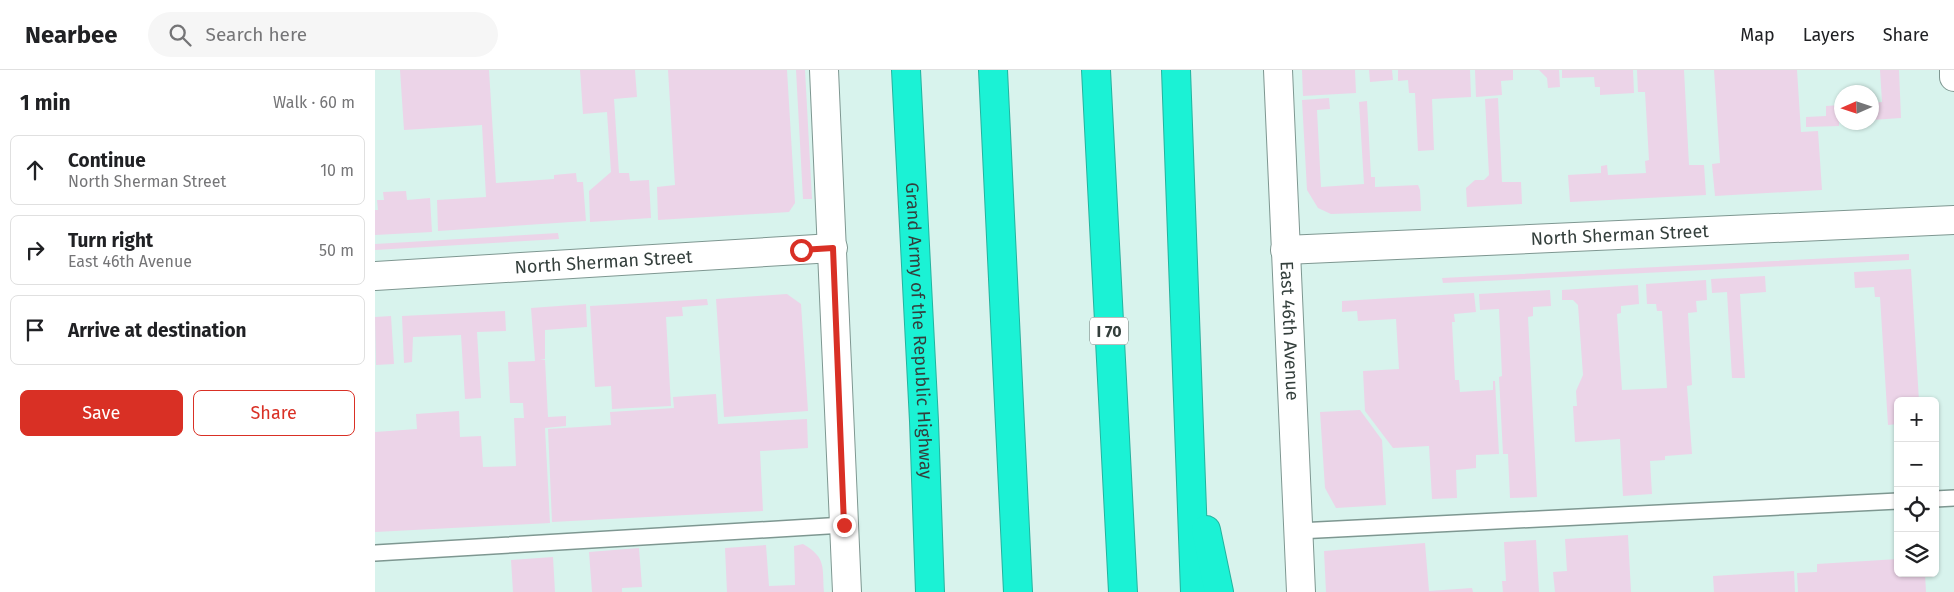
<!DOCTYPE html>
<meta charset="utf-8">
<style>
:root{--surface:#fff;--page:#f6f6f6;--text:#202124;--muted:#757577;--line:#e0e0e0;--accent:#d93025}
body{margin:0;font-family:"Fira Sans",sans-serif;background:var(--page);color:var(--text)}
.controls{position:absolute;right:15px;bottom:15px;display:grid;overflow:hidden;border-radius:8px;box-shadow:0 1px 4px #0004}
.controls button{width:45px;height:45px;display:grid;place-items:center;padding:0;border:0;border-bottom:1px solid var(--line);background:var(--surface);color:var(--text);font:25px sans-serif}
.compass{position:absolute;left:1459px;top:15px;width:45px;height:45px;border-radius:50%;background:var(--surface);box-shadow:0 1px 4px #0004;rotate:267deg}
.stop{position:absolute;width:15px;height:15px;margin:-11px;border:4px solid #d93025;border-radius:50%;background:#fff}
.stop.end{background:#d93025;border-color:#fff;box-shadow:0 1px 5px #0008}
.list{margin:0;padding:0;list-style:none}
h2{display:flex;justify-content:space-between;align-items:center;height:65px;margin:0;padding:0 20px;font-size:21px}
h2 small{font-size:16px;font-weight:400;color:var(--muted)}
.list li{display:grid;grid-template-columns:32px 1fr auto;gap:15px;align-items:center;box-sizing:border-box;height:70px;margin:0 10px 10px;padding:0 10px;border:1px solid var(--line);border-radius:8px}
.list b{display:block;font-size:19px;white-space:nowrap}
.list p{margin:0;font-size:16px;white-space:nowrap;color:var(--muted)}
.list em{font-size:16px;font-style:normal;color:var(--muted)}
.actions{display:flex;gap:10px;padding:15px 20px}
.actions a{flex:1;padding:11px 0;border:1px solid var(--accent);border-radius:8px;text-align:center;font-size:18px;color:var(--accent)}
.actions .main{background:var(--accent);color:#fff}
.icon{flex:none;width:28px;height:28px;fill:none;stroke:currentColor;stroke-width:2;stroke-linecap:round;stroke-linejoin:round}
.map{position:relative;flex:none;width:1579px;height:522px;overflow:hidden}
header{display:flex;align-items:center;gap:30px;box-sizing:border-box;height:70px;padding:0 25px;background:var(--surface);border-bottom:1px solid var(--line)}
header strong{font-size:24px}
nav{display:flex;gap:28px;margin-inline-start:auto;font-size:18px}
.search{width:350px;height:45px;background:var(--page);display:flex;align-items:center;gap:12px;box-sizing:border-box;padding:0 18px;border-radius:28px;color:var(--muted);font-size:19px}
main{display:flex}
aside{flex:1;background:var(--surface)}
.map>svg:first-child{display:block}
.green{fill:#ecd4e8}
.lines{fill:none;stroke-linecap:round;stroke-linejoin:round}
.service-casing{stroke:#7e9791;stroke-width:18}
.minor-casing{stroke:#7e9791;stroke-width:30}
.tertiary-casing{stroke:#7e9791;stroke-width:30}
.motorway-casing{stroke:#24b39f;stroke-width:30}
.service{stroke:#fff;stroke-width:15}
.minor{stroke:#fff;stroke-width:28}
.tertiary{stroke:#fff;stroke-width:28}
.motorway{stroke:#1bf2d5;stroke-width:28}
.route{stroke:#d93025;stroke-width:6}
.labels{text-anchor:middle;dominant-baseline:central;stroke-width:5;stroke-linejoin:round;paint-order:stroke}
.shield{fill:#fff;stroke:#717976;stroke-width:1}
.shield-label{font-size:16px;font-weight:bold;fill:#343f3c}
.street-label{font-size:18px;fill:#343f3c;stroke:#fff}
</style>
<header>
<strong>Nearbee</strong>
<div class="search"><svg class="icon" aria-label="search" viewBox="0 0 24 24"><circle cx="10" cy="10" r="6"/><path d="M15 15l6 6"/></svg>Search here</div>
<nav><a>Map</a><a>Layers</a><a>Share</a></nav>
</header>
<main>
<aside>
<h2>1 min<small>Walk · 60 m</small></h2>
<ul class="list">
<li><svg class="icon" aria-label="ahead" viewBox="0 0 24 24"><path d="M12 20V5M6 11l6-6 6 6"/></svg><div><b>Continue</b><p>North Sherman Street</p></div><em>10 m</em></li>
<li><svg class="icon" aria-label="right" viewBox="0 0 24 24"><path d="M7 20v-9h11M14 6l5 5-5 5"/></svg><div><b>Turn right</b><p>East 46th Avenue</p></div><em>50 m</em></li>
<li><svg class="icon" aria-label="arrive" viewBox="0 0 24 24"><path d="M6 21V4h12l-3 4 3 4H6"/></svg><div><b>Arrive at destination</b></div></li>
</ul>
<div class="actions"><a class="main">Save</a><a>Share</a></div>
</aside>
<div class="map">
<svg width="1579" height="522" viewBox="0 0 1579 522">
<rect width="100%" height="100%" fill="#d8f3ed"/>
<!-- green -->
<path class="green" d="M25,0H114L121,113L179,109V105L201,103L202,112H208L211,151L63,161L62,130L111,127L107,55L29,60Z
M205,0H260L262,27L239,29L244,103H254L255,111L274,110L276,148L215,152L214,121L236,102L232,42L208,44Z
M293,0H412L420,133L414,142L283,150L282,117L300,115Z
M421,0H430L437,129H428Z
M927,0H980L981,23L928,26Z
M994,0H1017L1018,10L995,12Z
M1023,0H1095L1096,27L1057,29L1059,80L1043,81L1040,23H1034L1033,10L1023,11Z
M1100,0H1138V10L1126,11L1127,25L1101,27Z
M1164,0H1184L1185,17L1173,18L1172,8Z
M1187,0H1258L1259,23L1225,25V17H1220L1219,7L1187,8Z
M1262,0H1309L1314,95H1329L1331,125L1195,132L1193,105L1226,103V96L1232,95L1233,105L1271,103L1270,91L1274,90L1270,22H1263Z
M1339,0H1422L1426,62L1443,61L1447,120L1340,126L1337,94L1345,93Z
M1505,0H1524L1526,48L1497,50V33L1507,32Z
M954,28L955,39L942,40L946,117L989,114L984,32L992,31L996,107H1000V117L1043,115L1045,120L1046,141L956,144L943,138L932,120L927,30Z
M1123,28L1127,112H1146L1147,134L1092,137L1091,118L1100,110H1109L1114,105L1110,29Z
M1466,35V51H1464V56L1431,57V47L1451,46V36Z
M31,121L32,130L55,128L57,162L0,165V140H3L2,130H9L8,122Z
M183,163L184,169L0,180V174Z
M1534,184V190L1068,213L1067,208Z
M1536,199L1544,331H1523V354L1513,355L1505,227H1500L1499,217L1480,218L1479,202Z
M1390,206L1391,222L1365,224L1370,308H1357L1352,222L1337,223L1336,209Z
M1331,210L1332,230L1321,231L1322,242L1313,243L1317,315L1312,316L1317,384L1290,386V390L1275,391L1277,424L1248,426L1245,369L1200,372L1198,336H1202L1201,321L1208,305L1203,235L1198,230H1187V220L1263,215L1264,234L1246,236V243L1242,244L1247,320L1292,318L1287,241H1282L1281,234H1272L1271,214Z
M1175,220L1176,236L1158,237V246L1153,247L1162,427L1135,428L1133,384H1128L1124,307L1127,306L1124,239L1105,240L1104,224Z
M1099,223L1101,242L1079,244L1080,252H1077L1080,310H1084L1085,322L1118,320V311H1120L1124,384L1101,385V398L1081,400L1082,428L1057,429L1054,376L1018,378L990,341L988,301L1024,299L1021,249L983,251L982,241L967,242V231Z
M412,224L426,234L433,341L349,347L341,229Z
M332,229L333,235L307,237L308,246L291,247L296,336L237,339L236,316L220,317L215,236Z
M211,234L212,257L170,260V289L165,290H170L173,347L191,346V356L170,358L175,453L0,462V362L42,359L41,344L84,341L85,367L106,366L108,397L141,396L139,348H149L148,333H135L133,292L160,291L156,238Z
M130,241L131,261L102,262L106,328L90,329L86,265L38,267L37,292L29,293L27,246Z
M16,246L19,294L1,295L0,247Z
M341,324L343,354L432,349L433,378L385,381L388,441L177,452L173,359L236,355L235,342L299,338L298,327Z
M985,340L1007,370L1011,435L961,438L950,418L945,342Z
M1253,465L1256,522H1180L1178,502L1192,501L1190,469Z
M1161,470L1164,522H1128L1127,511H1131L1129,472Z
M1050,473L1054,521L1097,518L1098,522H951L949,481Z
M428,474C452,488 447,497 449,522H352L350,478L391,475L394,516L420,515L419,476Z
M264,478L267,517L247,518V522H217L214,482Z
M178,487L180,522H138L136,490Z
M1523,489V503H1550L1551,522H1423L1422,503L1442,502V494Z
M1419,501L1420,522H1339L1338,506Z"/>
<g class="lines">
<!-- service casing -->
<g class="service-casing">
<path id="service" d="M1560,429L1579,428
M923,461L1523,431
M0,483L469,455"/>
</g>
<!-- minor casing -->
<g class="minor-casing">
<g id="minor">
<path d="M449,0L472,522"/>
<path id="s1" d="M903,0L926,522"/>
<path id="s2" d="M910,180L1579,150"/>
<path id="s3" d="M0,206L458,178"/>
</g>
</g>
<!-- tertiary casing -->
<g class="tertiary-casing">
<path id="tertiary" d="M1579,0V7"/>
</g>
<!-- motorway casing -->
<g class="motorway-casing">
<g id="motorway">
<path id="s4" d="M531,0L549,351L555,522"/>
<path d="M618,0L643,522"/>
<path d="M721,0L748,522"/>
<path d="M801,0L820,522"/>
<path d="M831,460L844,522"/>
</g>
</g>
<!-- service -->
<use href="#service" class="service"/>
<!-- minor -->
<use href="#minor" class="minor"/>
<!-- tertiary -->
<use href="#tertiary" class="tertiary"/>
<!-- motorway -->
<use href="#motorway" class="motorway"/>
</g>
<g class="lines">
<!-- route -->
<path class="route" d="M426,180L458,178L469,455"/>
</g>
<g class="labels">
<!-- shield labels -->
<rect class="shield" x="715" y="247.5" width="38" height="27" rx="4"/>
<g class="shield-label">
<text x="734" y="261">I 70</text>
</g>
<!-- street labels -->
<g class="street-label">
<text stroke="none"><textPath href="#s2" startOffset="335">North Sherman Street</textPath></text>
<text stroke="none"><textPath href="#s3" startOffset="229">North Sherman Street</textPath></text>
<text stroke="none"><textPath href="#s4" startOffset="261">Grand Army of the Republic Highway</textPath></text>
<text stroke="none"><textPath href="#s1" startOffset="261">East 46th Avenue</textPath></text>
</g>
</g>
</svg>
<div class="controls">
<button>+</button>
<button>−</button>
<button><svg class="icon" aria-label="locate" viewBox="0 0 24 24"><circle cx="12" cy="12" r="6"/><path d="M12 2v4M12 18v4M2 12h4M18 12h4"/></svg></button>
<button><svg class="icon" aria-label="layers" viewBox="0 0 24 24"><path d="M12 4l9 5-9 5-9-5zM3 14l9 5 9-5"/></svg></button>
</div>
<svg class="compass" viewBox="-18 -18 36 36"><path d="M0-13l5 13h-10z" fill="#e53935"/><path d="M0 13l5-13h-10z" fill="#757577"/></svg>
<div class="stop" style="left:426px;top:180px"></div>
<div class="stop end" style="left:469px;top:455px"></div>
</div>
</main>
